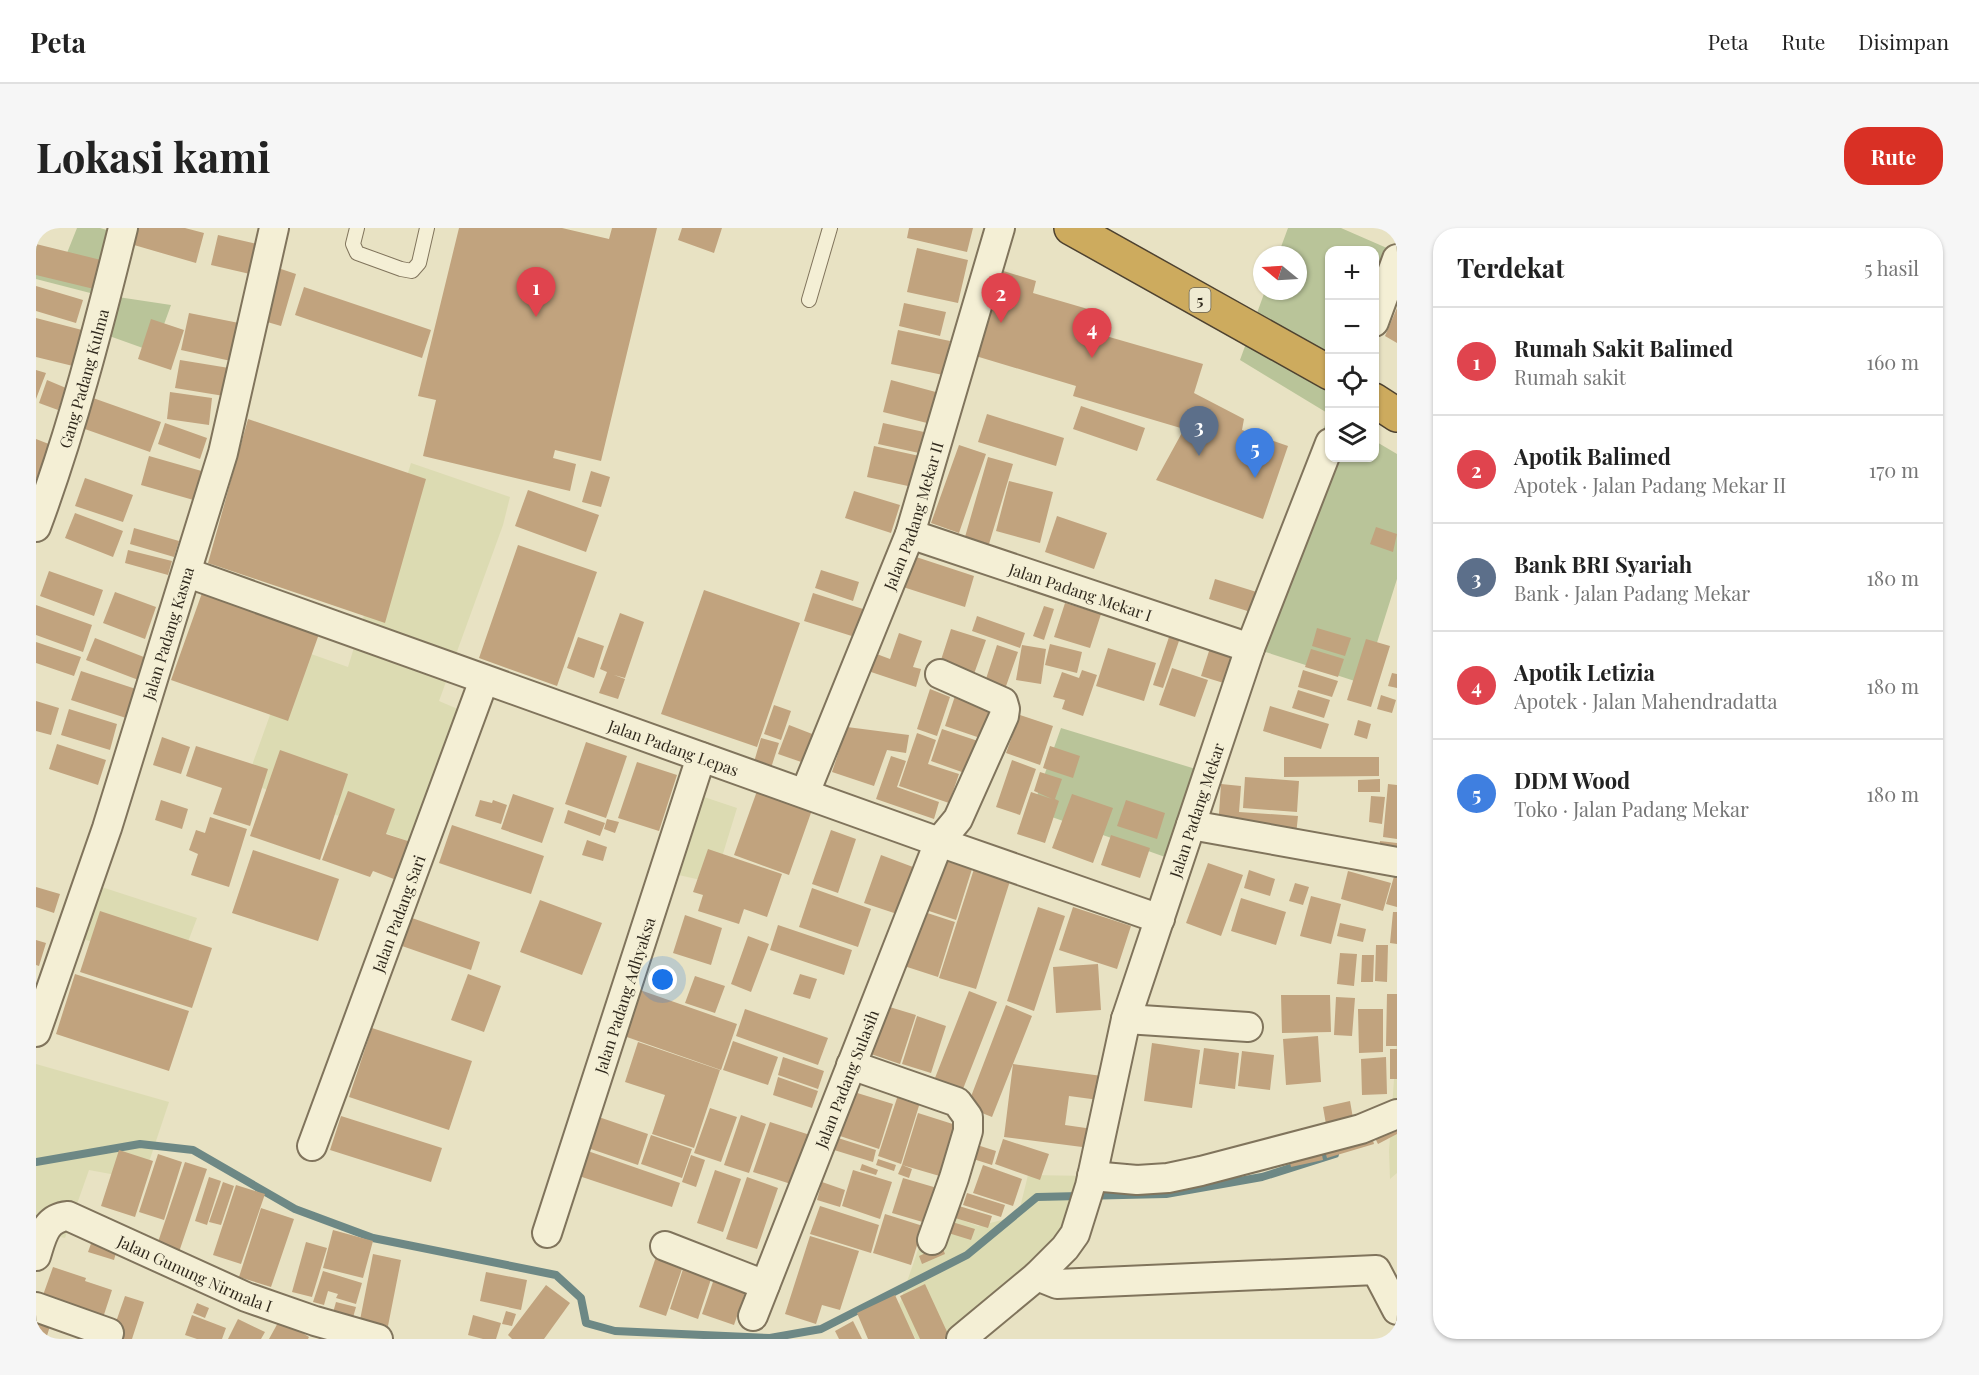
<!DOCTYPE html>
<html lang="id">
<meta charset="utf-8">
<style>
:root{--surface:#fff;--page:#f6f6f6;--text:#222;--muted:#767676;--line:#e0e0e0;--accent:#d93025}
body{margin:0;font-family:"Playfair Display",serif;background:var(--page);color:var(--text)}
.controls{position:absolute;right:18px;top:18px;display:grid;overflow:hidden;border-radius:12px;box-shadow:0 2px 4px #0004}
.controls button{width:54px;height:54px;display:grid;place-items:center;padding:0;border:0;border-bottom:2px solid var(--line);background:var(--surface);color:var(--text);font:30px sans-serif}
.compass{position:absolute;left:1217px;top:18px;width:54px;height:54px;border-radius:50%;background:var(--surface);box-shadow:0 2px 4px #0004;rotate:288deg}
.you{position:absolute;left:627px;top:752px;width:21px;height:21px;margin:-15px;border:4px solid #fff;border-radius:50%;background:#1a73e8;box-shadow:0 0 0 9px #1a73e833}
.badge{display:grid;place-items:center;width:39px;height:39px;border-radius:50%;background:var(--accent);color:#fff;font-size:20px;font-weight:700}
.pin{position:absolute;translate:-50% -50px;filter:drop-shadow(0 2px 3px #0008)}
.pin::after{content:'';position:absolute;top:32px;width:21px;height:18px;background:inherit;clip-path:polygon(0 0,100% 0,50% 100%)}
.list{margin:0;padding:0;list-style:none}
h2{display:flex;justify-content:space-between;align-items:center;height:78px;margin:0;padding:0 24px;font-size:26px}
h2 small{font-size:20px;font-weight:400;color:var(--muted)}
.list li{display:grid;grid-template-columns:39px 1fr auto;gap:18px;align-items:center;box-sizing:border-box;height:108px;padding:0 24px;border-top:2px solid var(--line)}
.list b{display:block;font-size:22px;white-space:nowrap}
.list p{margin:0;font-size:20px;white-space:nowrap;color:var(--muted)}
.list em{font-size:20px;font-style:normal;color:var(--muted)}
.icon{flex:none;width:33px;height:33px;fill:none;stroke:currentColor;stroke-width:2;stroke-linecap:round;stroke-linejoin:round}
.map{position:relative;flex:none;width:1361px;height:1111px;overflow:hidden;border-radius:24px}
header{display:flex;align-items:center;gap:36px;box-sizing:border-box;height:84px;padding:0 30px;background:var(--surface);border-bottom:2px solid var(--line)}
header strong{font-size:28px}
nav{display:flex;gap:33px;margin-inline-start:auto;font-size:21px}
.intro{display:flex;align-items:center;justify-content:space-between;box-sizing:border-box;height:144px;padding:0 36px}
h1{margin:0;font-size:42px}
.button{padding:15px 27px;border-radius:24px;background:var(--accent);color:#fff;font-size:21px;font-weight:700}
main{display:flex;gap:36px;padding:0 36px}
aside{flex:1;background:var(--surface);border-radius:24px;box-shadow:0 2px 4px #0004}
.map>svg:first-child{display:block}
.farmland{fill:#dcdbb2}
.green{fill:#b9c499}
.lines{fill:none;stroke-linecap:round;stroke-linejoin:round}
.stream{stroke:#6d8885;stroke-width:8}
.building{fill:#c1a37e}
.lane-casing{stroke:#80745c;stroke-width:16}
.street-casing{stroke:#80745c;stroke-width:32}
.highway-casing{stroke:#4e4230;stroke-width:36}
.lane{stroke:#f4efd5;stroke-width:14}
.street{stroke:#f4efd5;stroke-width:28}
.highway{stroke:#cdab5e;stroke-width:33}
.labels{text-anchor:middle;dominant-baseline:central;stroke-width:4.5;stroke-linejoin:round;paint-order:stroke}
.shield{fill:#f0ebd2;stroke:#6a6454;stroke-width:1.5}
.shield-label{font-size:15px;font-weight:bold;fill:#312a1e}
.street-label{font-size:16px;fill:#312a1e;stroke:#f0ebd2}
</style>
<header>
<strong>Peta</strong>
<nav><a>Peta</a><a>Rute</a><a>Disimpan</a></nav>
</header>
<div class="intro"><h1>Lokasi kami</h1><a class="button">Rute</a></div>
<main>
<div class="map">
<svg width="1361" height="1111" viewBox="0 0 1361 1111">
<rect width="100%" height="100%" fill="#e8e2c3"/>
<!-- farmland -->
<path class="farmland" d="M375,235L474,269L467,297L403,473L424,482L377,615L210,554L258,420L312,439Z
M653,564L701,580L678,655L625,643Z
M44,652L161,690L142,740L27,705Z
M1361,808V945L1354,951L1353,923Z
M0,836L133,874L107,952L53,942L29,1010L11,1006L0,1040Z
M992,947L1055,948L1048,1009L933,1111H880L862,1080L896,981L942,998L982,988Z"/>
<!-- green -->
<path class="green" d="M41,0H64L74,3L62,66L135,77L118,124L51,100L62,67L0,51V18L31,25Z
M1252,0H1305L1360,24L1339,75L1338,22H1294V230H1338L1339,213L1361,226V351L1328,456L1208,417L1293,186L1204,132L1229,63H1262V27H1242Z
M1025,500L1163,542L1132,630L996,582Z"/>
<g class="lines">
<!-- stream -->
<path class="stream" d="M0,934L104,916L157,922L259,981L337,1010L520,1047L545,1070L550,1095L579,1103L734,1110L785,1101L931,1027L1001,969L1130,966L1226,949L1299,926"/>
</g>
<!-- building -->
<path class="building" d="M103,0H149L168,5L160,35L98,17Z
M423,0H526L573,11L576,0H621L565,233L519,222L517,230L540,236L534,263L387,228L400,172L382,168Z
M646,0H686L678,25L642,12Z
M873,0H937L931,24L871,10Z
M182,7L221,16L214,46L175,37Z
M0,16L65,32L58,61L0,47Z
M881,20L932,32L922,75L871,64Z
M236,38L260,46L245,98L221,91Z
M958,40L1000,53L997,65L1062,84L1056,104L1167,136L1158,165L1208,191L1206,202L1252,218L1227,291L1120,252L1148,201L1037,168L1040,158L933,126Z
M0,58L47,72L40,95L0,83Z
M268,59L395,102L386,130L259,87Z
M868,75L910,84L904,108L863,98Z
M1361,80V115L1349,108Z
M153,85L203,95L195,133L145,122Z
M0,90L46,102L37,138L0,129Z
M115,91L148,102L135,142L102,131Z
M862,102L914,113L907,147L855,136Z
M144,132L193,140L188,168L139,160Z
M0,142L10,145L0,171Z
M11,152L30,160L22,182L3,175Z
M855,152L911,167L903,198L847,184Z
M134,164L176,170L173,197L131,191Z
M57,170L125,194L114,224L46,200Z
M1045,178L1109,200L1101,223L1037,201Z
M951,186L1028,210L1020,238L942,214Z
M212,191L390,251L349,395L172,335Z
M129,195L171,210L164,231L122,216Z
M847,195L888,204L883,225L842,216Z
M0,211L18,218L6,252L0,250Z
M923,217L950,226L923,305L895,295Z
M838,218L888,229L881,260L831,249Z
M113,228L169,244L161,273L105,257Z
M952,229L977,236L953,316L929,309Z
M555,243L574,249L565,279L546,274Z
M49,250L97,267L87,294L39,278Z
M973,253L1017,264L1004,315L960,303Z
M492,262L563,287L550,324L479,298Z
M818,263L864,277L855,305L809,290Z
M39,285L87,303L77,329L29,310Z
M1021,288L1071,305L1058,341L1009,324Z
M1340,299L1361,306L1357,324L1334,316Z
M98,300L143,313L138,329L94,316Z
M482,317L561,344L521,458L443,430Z
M92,322L136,333L132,347L89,335Z
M874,327L938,348L929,379L864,358Z
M785,342L823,354L817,373L779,360Z
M13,343L67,362L58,388L4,368Z
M1179,351L1227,366L1221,386L1173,371Z
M668,362L764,395L721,519L625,486Z
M79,364L120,379L109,411L67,395Z
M166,365L283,406L252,493L135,452Z
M777,365L827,381L819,409L768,393Z
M1029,375L1065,386L1054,420L1018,409Z
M0,377L56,397L47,424L0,407Z
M1008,378L1018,381L1008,412L997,408Z
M584,385L608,394L589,450L578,447L589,451L582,471L563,465L571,444L564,441Z
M941,388L989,405L984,420L936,403Z
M1281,400L1315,410L1309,428L1276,418Z
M915,401L950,412L938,446L904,435Z
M863,405L886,413L877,439L885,441L880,459L832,443L838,425L854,431Z
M1134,406L1144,410L1127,460L1117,457Z
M542,409L568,418L558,450L531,440Z
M59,410L113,431L105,453L50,432Z
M1330,411L1354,418L1335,479L1311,472Z
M0,414L45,429L38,448L0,435Z
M1014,416L1046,424L1041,445L1009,437Z
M961,417L982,424L969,461L949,454Z
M986,417L1010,421L1005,456L980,452Z
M1072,420L1120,435L1108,473L1060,458Z
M1174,420L1203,428L1194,457L1165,448Z
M1275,421L1308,431L1302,449L1269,439Z
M1136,440L1172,452L1159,489L1123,477Z
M1046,442L1061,447L1047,488L1026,481L1029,472L1017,469L1026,444L1043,450Z
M1267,442L1302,453L1296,469L1262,459Z
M45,443L100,461L90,490L35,472Z
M1356,445L1361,446V460L1352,458Z
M894,461L914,469L901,508L881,501Z
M1262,462L1294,472L1288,490L1256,480Z
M920,465L964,481L953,513L909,498Z
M1345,467L1360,472L1356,485L1341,481Z
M0,473L23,480L15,507L0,503Z
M738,477L755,483L745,512L728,506Z
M1234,478L1293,496L1285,521L1227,503Z
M33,481L81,496L74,522L25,507Z
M984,487L1017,498L1004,537L970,525Z
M1322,492L1335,496L1331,511L1318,507Z
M753,497L784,509L774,537L742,526Z
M811,499L873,507L870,525L851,522L838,558L796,544Z
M906,501L948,515L937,548L895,533Z
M881,505L900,512L892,536L923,546L913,575L863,558Z
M126,509L154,519L145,546L117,537Z
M725,510L743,515L735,540L718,534Z
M550,514L591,528L570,590L529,576Z
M21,516L70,532L62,557L13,541Z
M160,518L232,541L214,598L177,586L186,560L150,548Z
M1014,518L1044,528L1037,550L1007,540Z
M244,522L312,546L284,632L214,608Z
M855,528L870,533L861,559L903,574L898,591L840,571Z
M1248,529H1343V548L1248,549Z
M976,532L1000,541L984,587L960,579Z
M601,534L641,547L623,603L582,590Z
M1004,544L1026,551L1019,571L1023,573L1009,615L981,606L995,564L1016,571L998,563Z
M1209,549L1263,553L1261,584L1207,580Z
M1344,551V564H1322V552Z
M1185,556L1205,558L1203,584L1262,588L1260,607L1182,601Z
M1352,556L1361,557V611L1347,609Z
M312,563L359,581L350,606L378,615L363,653L337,643L334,649L286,632Z
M721,563L776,582L753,647L698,627Z
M477,566L518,580L506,615L465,601Z
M1036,566L1077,580L1057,635L1016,620Z
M1335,568L1349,569L1346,596L1333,594Z
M125,572L152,581L146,601L119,592Z
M444,572L456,575L457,572L471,577L465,596L439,588Z
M1090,572L1129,585L1121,611L1081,598Z
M532,582L569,595L564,608L528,595Z
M174,589L211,601L193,659L155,647L162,626L153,622L160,602L169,605Z
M571,591L583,594L579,605L568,601Z
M416,597L508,628L495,666L403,635Z
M795,602L820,611L802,665L776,656Z
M1075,607L1114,620L1104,650L1065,637Z
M551,612L571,619L567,633L546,627Z
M1344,613L1361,615V626L1343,624Z
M672,621L746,646L731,689L708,681L703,696L662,683L667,667L657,664Z
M217,622L303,651L282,713L196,685Z
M845,627L877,639L861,686L828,675Z
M903,631L936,641L920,692L887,681Z
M1172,635L1207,647L1185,708L1150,695Z
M938,641L974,653L940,761L903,750Z
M1213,642L1239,651L1234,668L1208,660Z
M1312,643L1355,655L1347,683L1305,671Z
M1359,645H1361V679L1350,676Z
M1259,655L1273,659L1267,677L1253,673Z
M0,659L24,666L18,685L0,679Z
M776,660L835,681L822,719L763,699Z
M1275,668L1305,676L1295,716L1264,708Z
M1205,670L1250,684L1240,717L1195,703Z
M504,672L566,695L546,747L484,724Z
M1002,679L1029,688L998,783L971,773Z
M1037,679L1095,698L1081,741L1023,722Z
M882,682L919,694L902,749L865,737Z
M64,683L176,720L156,780L44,744Z
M1357,684H1361V716L1354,715Z
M649,687L686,700L675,737L637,725Z
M376,690L444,714L435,742L366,718Z
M1304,695L1330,701L1327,714L1301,708Z
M742,697L816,722L808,747L734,722Z
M712,708L733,716L715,764L695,756Z
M0,712L10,715L3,738L0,737Z
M1340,717H1352L1351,754L1339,753Z
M1304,725L1321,726L1318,758L1301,756Z
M1326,727H1338L1337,754H1325Z
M1062,736L1065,782L1020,785L1017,739Z
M39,746L153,783L133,843L20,806Z
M432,746L465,758L448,804L415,792Z
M764,746L781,751L774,771L757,766Z
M659,748L689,758L679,785L649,775Z
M604,762L701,796L685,842L588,808Z
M933,763L961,774L927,861L899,850Z
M1351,766H1361V818H1350Z
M1245,767H1294L1295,804L1246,805Z
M1300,769L1319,770L1316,808L1298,807Z
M847,777L880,787L864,836L832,825Z
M970,777L996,788L956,889L931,879Z
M709,781L792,810L782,837L700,808Z
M1322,781H1347V824L1323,825Z
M881,788L910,798L895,845L866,836Z
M336,800L436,833L413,902L313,869Z
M1282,808L1285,854L1250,857L1247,811Z
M697,813L742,829L732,857L687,842Z
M602,814L684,842L658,920L616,906L629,867L589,854Z
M1116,815L1164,822L1156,880L1108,873Z
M1168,820L1203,825L1199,861L1163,856Z
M1354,821H1361V851H1354Z
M1206,823L1238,827L1234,862L1202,858Z
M747,829L788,843L782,861L742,847Z
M1350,829L1351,866L1326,867L1325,831Z
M977,836L1066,848L1063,872L1033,868L1029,897L1057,901L1054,920L968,909Z
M742,849L782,863L776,880L737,867Z
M864,861L886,868L865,936L842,928Z
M818,864L857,876L843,921L804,908Z
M1314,873L1318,896L1291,902L1287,879Z
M674,880L701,889L685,934L658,925Z
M882,885L923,898L907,949L866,937Z
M557,887L612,906L602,937L546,918Z
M705,887L730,896L713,945L688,937Z
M305,888L406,920L395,954L294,922Z
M1361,889V906L1342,916L1335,902Z
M734,894L774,907L758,957L717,944Z
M1334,901L1338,916L1291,930L1287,916Z
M615,907L656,921L646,950L605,936Z
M802,910L840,922L837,934L798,922Z
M967,911L1013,926L1004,952L959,936Z
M938,916L960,923L956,937L934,930Z
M1284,917L1287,932L1255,939L1251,924Z
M546,921L644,955L636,979L537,946Z
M83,922L117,933L99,989L65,978Z
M122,926L146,934L128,992L103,984Z
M655,927L669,932L660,959L646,954Z
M842,931L860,937L858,943L840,937Z
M149,934L171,941L143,1024L121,1017Z
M826,936L842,942L840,947L824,942Z
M866,937L876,941L873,950L862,946Z
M947,937L986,951L977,978L937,965Z
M679,942L705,951L687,1004L661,995Z
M817,942L856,954L844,991L806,978Z
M173,949L185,953L171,997L159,993Z
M711,949L742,960L721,1021L690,1011Z
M867,950L901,960L890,995L856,985Z
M187,954L198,958L185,997L173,994Z
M786,954L809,962L804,979L781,972Z
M200,957L229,966L205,1036L177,1027Z
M931,965L969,977L965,989L927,977Z
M784,978L843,997L835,1025L774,1006Z
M923,978L956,988L952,1000L919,990Z
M225,980L258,991L235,1059L203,1049Z
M849,986L887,998L875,1037L837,1025Z
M913,993L939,1001L935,1012L909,1004Z
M297,1002L337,1013L327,1050L287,1040Z
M774,1008L823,1023L804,1082L786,1077L780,1096L749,1086Z
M57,1010L82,1018L78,1032L52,1024Z
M270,1014L291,1020L276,1069L256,1064Z
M906,1018L909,1026L886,1036L883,1028Z
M337,1026L365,1032L352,1098L324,1092Z
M621,1026L648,1035L630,1088L603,1079Z
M649,1035L677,1045L662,1091L634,1081Z
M17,1039L50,1050L49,1053L76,1062L64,1099L6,1070Z
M287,1043L326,1055L320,1076L300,1070L302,1066L292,1063L288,1077L277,1074Z
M450,1044L491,1052L485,1082L444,1073Z
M679,1048L711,1059L698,1097L666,1086Z
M889,1056L913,1108L908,1111H884L864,1068Z
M510,1057L534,1075L508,1111H476L472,1107Z
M859,1067L879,1111H832L821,1085Z
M89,1068L108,1074L96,1111H74Z
M300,1074L320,1079L314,1100L294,1095Z
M161,1075L173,1080L169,1090L157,1085Z
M4,1081L18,1085L10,1111L0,1110V1094Z
M470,1083L480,1086L476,1098L466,1096Z
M156,1087L190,1100L186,1111H161L149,1107Z
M437,1087L465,1095L460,1111H447L432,1107Z
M202,1091L229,1104L225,1111H192Z
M244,1091L273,1109L272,1111H233Z
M817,1093L826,1111H803L799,1103Z"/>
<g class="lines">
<!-- lane casing -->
<g class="lane-casing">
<path id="lane" d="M321,0L317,16L321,25L365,41L376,43L383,35L391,0
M773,72L794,0"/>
</g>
<!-- street casing -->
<g class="street-casing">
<g id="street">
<path d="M1338,94L1361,31"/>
<path id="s1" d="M0,299C36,202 62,101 87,0"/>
<path id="s2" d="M874,306L1214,420"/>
<path id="s3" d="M152,345L903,614L1124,691"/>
<path id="s4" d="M769,565L874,306L964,0"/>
<path d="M1155,597L1361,634"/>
<path d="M1090,791L1212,799"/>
<path id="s5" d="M0,804L71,600L187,225L238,0"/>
<path d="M815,837L921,874L932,889V903L918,950L896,1012"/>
<path id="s6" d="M276,918L448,452"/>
<path d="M1056,948L1101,952L1132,950L1165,943L1325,901L1361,886"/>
<path id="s7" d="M511,1005L665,529"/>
<path d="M629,1018L729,1057"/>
<path id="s8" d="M0,1028C6,1009 9,990 32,988L210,1069L279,1093L342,1111"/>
<path d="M1001,1048L1021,1056L1340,1042L1361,1082"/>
<path d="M0,1079L73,1105"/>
<path id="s9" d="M717,1088L903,614L922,591L968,488L969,481L967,474L904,446"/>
<path id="s10" d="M925,1111L1001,1048L1029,1020L1039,1006L1054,958L1090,791L1214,420L1294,215"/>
</g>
</g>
<!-- highway casing -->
<g class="highway-casing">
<path id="highway" d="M1035,0L1294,145
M1338,172L1361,187"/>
</g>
<!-- lane -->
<use href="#lane" class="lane"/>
<!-- street -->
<use href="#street" class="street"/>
<!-- highway -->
<use href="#highway" class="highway"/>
</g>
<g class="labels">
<!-- shield labels -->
<rect class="shield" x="1153.5" y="60" width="21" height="24" rx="4.5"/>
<g class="shield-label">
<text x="1164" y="72">5</text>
</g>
<!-- street labels -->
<g class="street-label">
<text stroke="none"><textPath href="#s1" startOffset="156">Gang Padang Kulma</textPath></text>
<text stroke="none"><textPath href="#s4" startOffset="298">Jalan Padang Mekar II</textPath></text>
<text stroke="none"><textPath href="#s2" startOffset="180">Jalan Padang Mekar I</textPath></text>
<text stroke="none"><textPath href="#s5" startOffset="420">Jalan Padang Kasna</textPath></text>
<text stroke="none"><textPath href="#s3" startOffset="516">Jalan Padang Lepas</textPath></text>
<text stroke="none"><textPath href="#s10" startOffset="597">Jalan Padang Mekar</textPath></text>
<text stroke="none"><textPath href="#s6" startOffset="248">Jalan Padang Sari</textPath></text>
<text stroke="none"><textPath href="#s7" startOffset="250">Jalan Padang Adhyaksa</textPath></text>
<text stroke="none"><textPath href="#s9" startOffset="255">Jalan Padang Sulasih</textPath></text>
<text stroke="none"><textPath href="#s8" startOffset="195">Jalan Gunung Nirmala I</textPath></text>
</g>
</g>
</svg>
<div class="controls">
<button>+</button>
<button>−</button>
<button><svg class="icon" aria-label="locate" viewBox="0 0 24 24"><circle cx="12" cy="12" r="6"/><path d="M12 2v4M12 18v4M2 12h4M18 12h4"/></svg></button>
<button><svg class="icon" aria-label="layers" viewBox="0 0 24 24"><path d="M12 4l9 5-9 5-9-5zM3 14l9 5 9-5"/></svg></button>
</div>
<svg class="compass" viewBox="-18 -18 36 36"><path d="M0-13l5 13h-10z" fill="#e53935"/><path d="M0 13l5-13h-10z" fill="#767676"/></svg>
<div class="you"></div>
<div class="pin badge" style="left:500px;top:89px;background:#e0444e">1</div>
<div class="pin badge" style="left:965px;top:95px;background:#e0444e">2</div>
<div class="pin badge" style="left:1163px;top:228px;background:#5c6f8a">3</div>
<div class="pin badge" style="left:1056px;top:130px;background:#e0444e">4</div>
<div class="pin badge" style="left:1219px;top:250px;background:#3f7fe0">5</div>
</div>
<aside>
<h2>Terdekat<small>5 hasil</small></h2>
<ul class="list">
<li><span class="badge" style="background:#e0444e">1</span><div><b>Rumah Sakit Balimed</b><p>Rumah sakit</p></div><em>160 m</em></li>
<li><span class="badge" style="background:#e0444e">2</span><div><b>Apotik Balimed</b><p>Apotek · Jalan Padang Mekar II</p></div><em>170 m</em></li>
<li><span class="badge" style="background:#5c6f8a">3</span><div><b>Bank BRI Syariah</b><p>Bank · Jalan Padang Mekar</p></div><em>180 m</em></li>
<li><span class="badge" style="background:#e0444e">4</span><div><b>Apotik Letizia</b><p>Apotek · Jalan Mahendradatta</p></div><em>180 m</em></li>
<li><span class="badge" style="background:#3f7fe0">5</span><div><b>DDM Wood</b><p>Toko · Jalan Padang Mekar</p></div><em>180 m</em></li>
</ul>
</aside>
</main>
